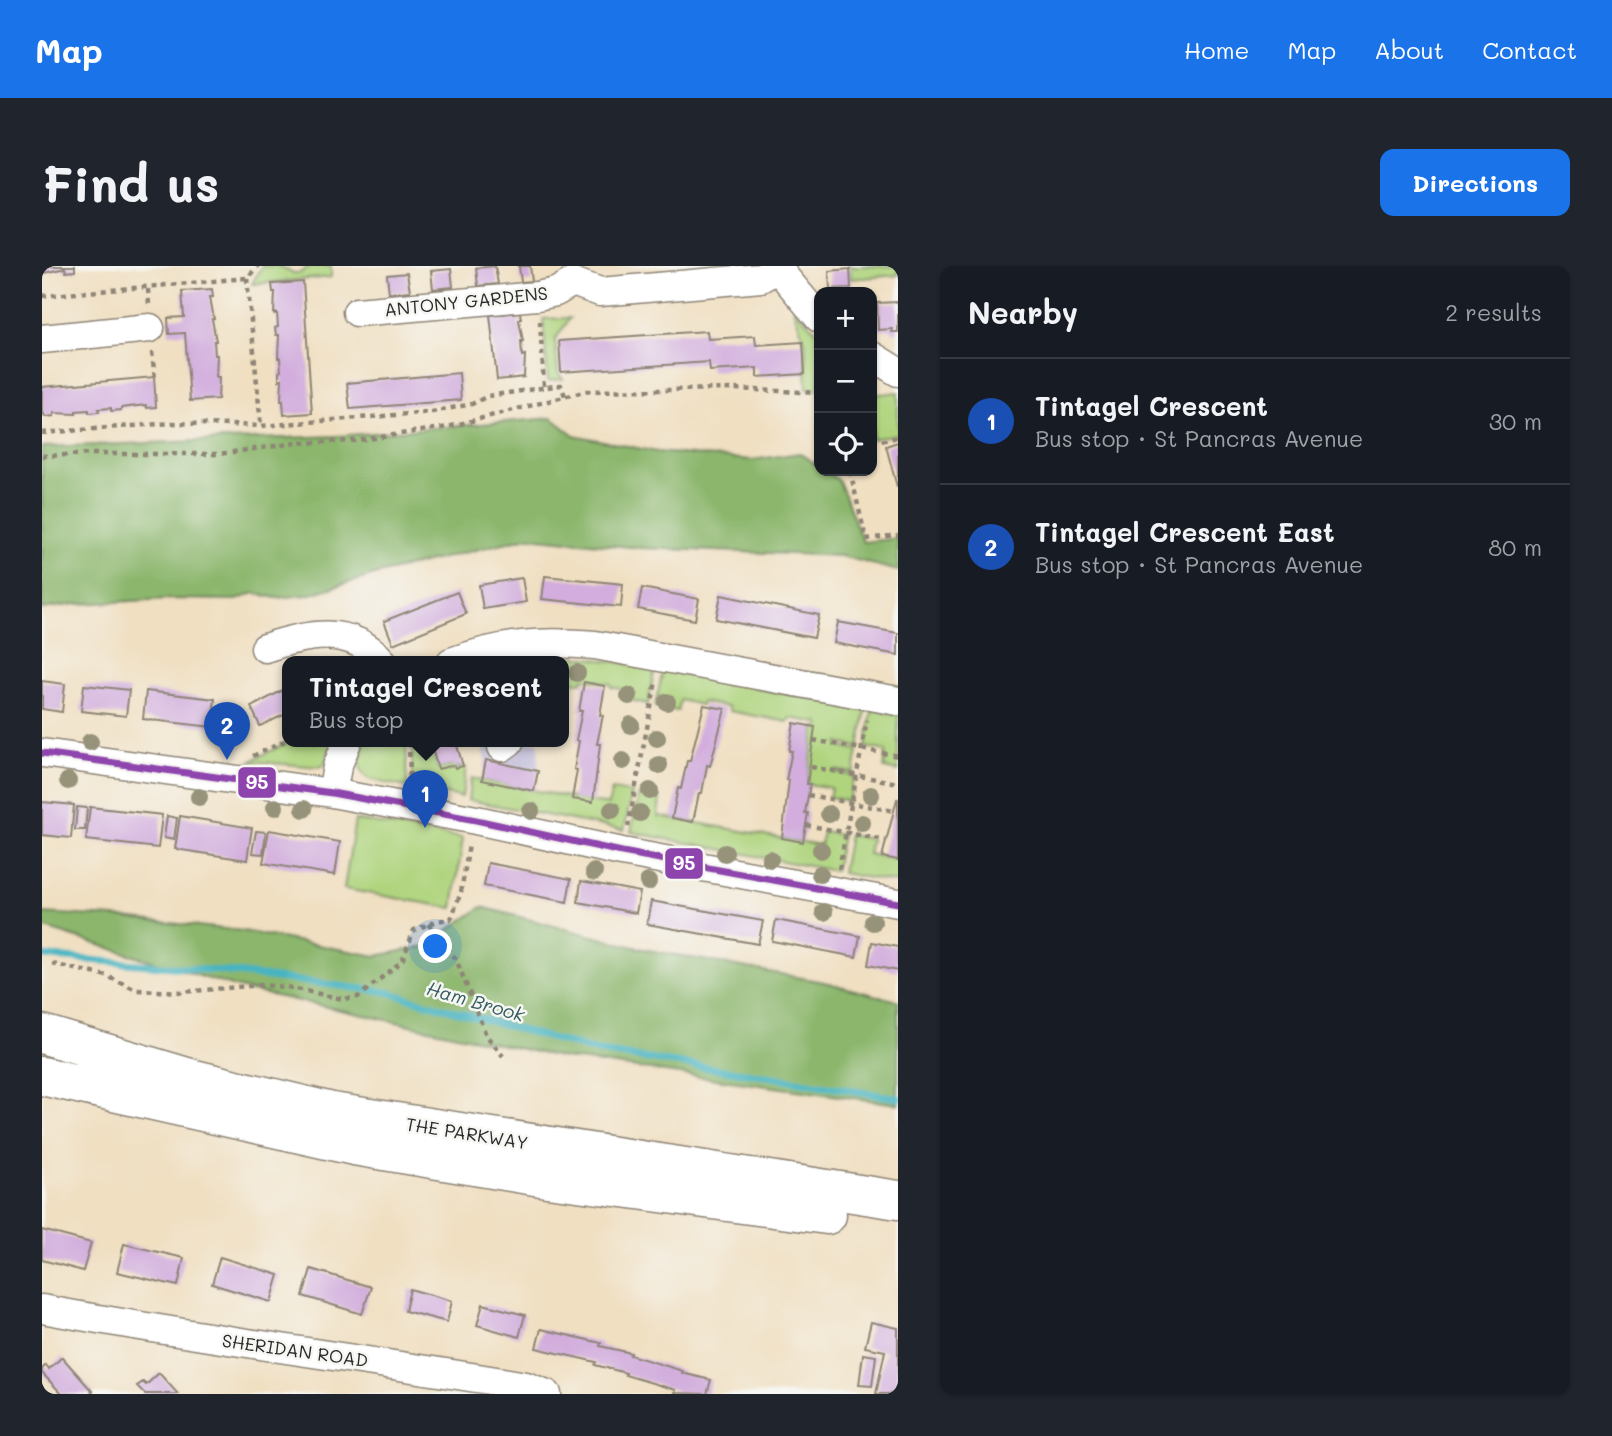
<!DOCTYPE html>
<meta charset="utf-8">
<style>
:root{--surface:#171b24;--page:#20242c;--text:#f1f3f6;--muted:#9ea1a6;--line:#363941;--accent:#1a73e8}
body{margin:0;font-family:Mali,sans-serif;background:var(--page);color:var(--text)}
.controls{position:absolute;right:21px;top:21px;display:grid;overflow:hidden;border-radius:14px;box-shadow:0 2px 5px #0004}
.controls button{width:63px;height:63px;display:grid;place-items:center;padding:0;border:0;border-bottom:2px solid var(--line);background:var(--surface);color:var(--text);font:35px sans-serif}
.you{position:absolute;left:394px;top:681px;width:24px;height:24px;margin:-18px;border:5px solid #fff;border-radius:50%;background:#1a73e8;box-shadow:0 0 0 10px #1a73e833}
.badge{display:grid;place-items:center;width:46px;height:46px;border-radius:50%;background:var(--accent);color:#fff;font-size:23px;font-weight:700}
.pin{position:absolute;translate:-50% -58px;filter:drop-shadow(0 2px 4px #0008)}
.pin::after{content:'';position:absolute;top:37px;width:24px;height:21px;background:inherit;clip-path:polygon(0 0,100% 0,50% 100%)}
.popup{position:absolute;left:240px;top:390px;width:287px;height:91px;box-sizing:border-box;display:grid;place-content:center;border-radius:14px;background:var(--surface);filter:drop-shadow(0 2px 5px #0005);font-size:23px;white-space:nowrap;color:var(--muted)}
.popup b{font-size:26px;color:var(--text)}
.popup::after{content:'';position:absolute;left:50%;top:100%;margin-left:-14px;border:14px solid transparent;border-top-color:var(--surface)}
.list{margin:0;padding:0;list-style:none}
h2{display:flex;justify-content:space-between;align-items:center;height:91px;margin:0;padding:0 28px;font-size:30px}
h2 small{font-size:23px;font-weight:400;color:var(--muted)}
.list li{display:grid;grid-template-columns:46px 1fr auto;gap:21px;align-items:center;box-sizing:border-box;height:126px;padding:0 28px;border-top:2px solid var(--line)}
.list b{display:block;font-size:26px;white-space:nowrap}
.list p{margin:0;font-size:23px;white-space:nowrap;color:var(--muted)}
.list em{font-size:23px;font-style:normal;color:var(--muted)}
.icon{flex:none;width:38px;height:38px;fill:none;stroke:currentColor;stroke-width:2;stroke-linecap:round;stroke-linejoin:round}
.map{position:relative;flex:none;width:856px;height:1128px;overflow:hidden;border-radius:14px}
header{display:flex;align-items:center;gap:42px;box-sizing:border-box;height:98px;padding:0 35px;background:var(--accent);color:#fff}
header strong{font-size:33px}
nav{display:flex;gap:38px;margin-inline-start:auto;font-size:24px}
.intro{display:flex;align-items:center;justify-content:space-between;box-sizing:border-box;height:168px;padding:0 42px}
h1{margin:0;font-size:49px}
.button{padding:18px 32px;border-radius:14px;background:var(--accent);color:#fff;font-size:24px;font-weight:700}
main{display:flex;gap:42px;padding:0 42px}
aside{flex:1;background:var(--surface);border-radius:14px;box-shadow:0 2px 5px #0004}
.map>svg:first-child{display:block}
.industrial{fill:#c5c0da}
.green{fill:#afd47d;stroke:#6d8054;stroke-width:2}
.forest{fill:#8bb66c;stroke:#5b704c;stroke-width:2}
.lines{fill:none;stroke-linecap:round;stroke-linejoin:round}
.stream{stroke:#46b4c1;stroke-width:7}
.building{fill:#d2addd}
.minor-casing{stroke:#8e8576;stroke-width:31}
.highway-casing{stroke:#8e8576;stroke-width:41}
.path{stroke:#8e8576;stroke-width:4.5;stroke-dasharray:5 5;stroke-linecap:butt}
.minor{stroke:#fff;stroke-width:28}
.highway{stroke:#fff;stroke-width:38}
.bus-1-casing{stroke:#f6f6f2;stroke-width:12}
.bus-1{stroke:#8e44ad;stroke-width:7}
.tree{fill:#96937a}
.labels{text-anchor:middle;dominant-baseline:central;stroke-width:5;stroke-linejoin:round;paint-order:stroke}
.street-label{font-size:18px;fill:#2b2b2b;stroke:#f6f6f2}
.water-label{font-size:19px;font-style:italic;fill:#345b60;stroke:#f6f6f2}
.line-badge{stroke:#f6f6f2;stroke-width:2.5}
.badge-label{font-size:19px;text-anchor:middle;font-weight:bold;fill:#fff}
</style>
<header>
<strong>Map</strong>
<nav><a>Home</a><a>Map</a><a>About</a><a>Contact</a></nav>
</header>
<div class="intro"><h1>Find us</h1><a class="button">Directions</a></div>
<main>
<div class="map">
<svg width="856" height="1128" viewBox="0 0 856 1128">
<rect width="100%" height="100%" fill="#f6f6f2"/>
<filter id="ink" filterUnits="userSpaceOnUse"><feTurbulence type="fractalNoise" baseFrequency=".0143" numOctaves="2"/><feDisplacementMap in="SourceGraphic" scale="14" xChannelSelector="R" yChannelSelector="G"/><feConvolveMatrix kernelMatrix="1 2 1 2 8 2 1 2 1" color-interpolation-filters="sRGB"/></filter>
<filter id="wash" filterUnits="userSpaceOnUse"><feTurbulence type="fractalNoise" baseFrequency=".00686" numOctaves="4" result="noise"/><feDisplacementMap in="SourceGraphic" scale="28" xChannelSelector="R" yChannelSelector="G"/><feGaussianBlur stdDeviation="1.57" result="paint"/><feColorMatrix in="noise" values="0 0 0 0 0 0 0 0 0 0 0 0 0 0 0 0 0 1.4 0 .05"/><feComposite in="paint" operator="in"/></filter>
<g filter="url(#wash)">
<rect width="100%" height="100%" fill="#f0dfc1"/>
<!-- industrial -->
<path class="industrial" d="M439,476H497L496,505L492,525L440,514L444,494Z"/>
<!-- green -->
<path class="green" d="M220,0H237L251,7H258L268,0H289V11L210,18Z
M808,0H856V9L809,13Z
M751,42L777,68V124L765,123L763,76Z
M528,52L513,74L516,107L521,113L506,115L501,53Z
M856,126V168L830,173V129Z
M489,391H540L613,402L606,438L587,434L589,425L569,421V418L541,412L540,416L521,415V396H490Z
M621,404L824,443L817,481L797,477V481L816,484L812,507L793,504L792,506L812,510L807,535L787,531L789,522L765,518L773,461L778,462V457L748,452L746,456L687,445V441L660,436L659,439L638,434L636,445L613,441Z
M830,444L856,449V505L842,502L844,485L824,481Z
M247,476H290L282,499L277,501L208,495Z
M323,476H364L365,521C333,514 307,518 323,476Z
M370,476H388L396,503L412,499L414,502L424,501L420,531L370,522Z
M429,512L566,539L570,524L590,527L582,564L426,534Z
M597,528L618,532L616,550L778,579L781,566L800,569L793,605L589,566Z
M313,554L421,572L411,642L302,623Z
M807,569L829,573L826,588L856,594V617L800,607Z"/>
<!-- forest -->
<path class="forest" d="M510,152L532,169L615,186L710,194L758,187L777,201V205H783L797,215L821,276L856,272V305L799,290L599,282L486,271L336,308L265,329L234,332L212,327L195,334L127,333L35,338L0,343V181L294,170Z
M440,641L596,682L782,716L856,735V838L522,792L196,722L0,661V647L73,651L201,665L334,690L381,681Z"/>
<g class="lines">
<!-- stream -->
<path class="stream" d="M0,690L178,705L345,726L557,786L730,811L856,832"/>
</g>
<g id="blocks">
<!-- building -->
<path class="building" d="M0,0H33V5L24,6L23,2L2,7Z
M453,0L456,18L436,20L434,2Z
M477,0H488L490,15L479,16Z
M409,3L411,21L391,23L389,5Z
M808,3L809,22L788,23L787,5Z
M365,7L368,25L347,27L345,9Z
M261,16L270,147L242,149L241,135H239L240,113L237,114V106L239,105L238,92H236L237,69H234L233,62L236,61L235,47L232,48L233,26H231L230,18Z
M170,23L171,31H168L172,53H170L174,75H172L173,89H175L174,111H177L176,133L148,135L143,67L127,68L126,52L142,51L140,25Z
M856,36V66H850V63L836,64L835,37Z
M478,46L479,53L477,54L481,75H479L480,90L483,89L482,111L455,114L448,49Z
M665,65L666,73L713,70L714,79L761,76L763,108L715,111V102L668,105L667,96L519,106L517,75Z
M417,107L419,134L308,143L305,117Z
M112,111L114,141L105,142L104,139L79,142V144L69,145V142L56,143L57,146L47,147V144L34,145V148L12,147V150L3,151L2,148L0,149V121Z
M856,176V221H855L844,180Z
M503,310L581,318L579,341L500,333Z
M480,312L484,336L441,343L437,319Z
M600,322L657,333L653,354L596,343Z
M415,326L424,348L351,378L342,355Z
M679,329L777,349L772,372L674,353Z
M796,356L856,367V389L792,377Z
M0,415L23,418L20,446L0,443Z
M542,416L563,420L558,449H561L555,478H558L551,536L530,533L535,504L532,503L537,475L534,474L540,445H537Z
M42,419L87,424L84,450L39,445Z
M245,422L244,448L218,460L209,441Z
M104,425L173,433L170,461L101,453Z
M662,439L683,443L668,500L665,499L660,527H657L651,556L630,552L636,522L639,523L645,495H648Z
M752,457L773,461L765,518H768L763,547H766L761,576L740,572L747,514H744L750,485H747Z
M388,476H414L421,500L413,502L412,499L396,503Z
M444,494L496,505L492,525L440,514Z
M855,533H856V594L840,591Z
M0,536L32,539L29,572L0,569Z
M35,541L45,542L43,564H33Z
M48,541L120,549L116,582L44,574Z
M125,550L135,552L132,574L122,572Z
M138,550L210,562L205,594L133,583Z
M227,564L298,576L293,609L221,597Z
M214,565L224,566L221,588L210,587Z
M446,597L529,613L525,636L442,620Z
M539,615L598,626L594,647L536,636Z
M609,635L721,655L716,678L605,658Z
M734,654L818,670L814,691L730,675Z
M830,676L856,681V705L826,699Z
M0,964L49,977L41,1005L0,994Z
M82,978L142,992L136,1020L75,1006Z
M178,991L237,1009L229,1036L170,1018Z
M269,1003L329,1021L320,1048L261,1030Z
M368,1023L410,1035L405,1056L363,1045Z
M441,1038L483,1049L477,1071L435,1059Z
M829,1056L856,1062V1128H834L843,1085L823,1081Z
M499,1063L559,1077L558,1080L589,1087L588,1089L641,1105L640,1107L669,1114L665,1128L633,1127L634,1124L583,1109L584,1107L553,1099L554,1096L494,1082Z
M821,1088L834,1090L830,1120L817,1119Z
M20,1091L51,1126L49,1128H20L0,1107V1103L4,1099L7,1103Z
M117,1107L136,1128H103L95,1120L101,1116L104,1119Z"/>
</g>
</g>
<g filter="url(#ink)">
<use href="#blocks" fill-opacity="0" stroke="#8e8576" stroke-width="2"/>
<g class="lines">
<!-- minor casing -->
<g class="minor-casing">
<path id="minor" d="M736,3L777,52
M315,46L495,30L514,26L531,16L558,26L719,12L739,0
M0,73L108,62
M830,90L856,106
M223,382C264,368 309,358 341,396
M409,396C461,377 499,375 553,379L856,435
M460,481L467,476
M0,487L290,527L434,554L580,586L856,637
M290,527L295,501L305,476
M0,1043C161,1073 323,1093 484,1120L505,1128"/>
</g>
<!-- highway casing -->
<g class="highway-casing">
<path id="highway" d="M0,768L148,812L290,846L856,934
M0,810L312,880L505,912L785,949"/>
</g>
<!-- path -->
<path class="path" d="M205,12L219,160
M106,23L107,39
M0,30L205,12L216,0
M498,55L502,120
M110,86L113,113
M0,167L130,157L219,160L390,146L430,138L446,130L519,119L523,130
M830,177L856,171
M0,190L52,188H177L254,177L312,175L406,161L545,125L695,123L777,127
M808,205L824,273L856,269
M771,474L856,490
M367,476L368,515
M211,490L245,474
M769,501L856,517
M766,529L852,545
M764,559L843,574
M586,561L614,415
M797,603L825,454
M386,658L414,693L444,769L461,790
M10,698L65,710L94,724L140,726L218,719L245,721L301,733L316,731L360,695L372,664L395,655L409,653L419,626L427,579"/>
<!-- minor -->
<use href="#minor" class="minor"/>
<!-- highway -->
<use href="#highway" class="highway"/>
<!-- bus-1 casing -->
<g class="bus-1-casing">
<path id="bus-1" d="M0,487L290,527L434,554L580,586L856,637"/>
</g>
<!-- bus-1 -->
<use href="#bus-1" class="bus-1"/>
</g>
<!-- trees -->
<g class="tree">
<circle cx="535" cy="407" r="9"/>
<circle cx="587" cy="430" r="9"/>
<circle cx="625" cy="436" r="9"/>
<circle cx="589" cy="459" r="9"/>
<circle cx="615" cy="472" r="9"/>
<circle cx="48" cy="476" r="9"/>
<circle cx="581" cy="495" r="9"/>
<circle cx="617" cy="499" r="9"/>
<circle cx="26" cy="515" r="9"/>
<circle cx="608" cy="525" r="9"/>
<circle cx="829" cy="529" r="9"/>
<circle cx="157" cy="531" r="9"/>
<circle cx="233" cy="541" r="9"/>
<circle cx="262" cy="543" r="9"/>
<circle cx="570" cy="544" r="9"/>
<circle cx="489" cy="545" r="9"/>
<circle cx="598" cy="547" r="9"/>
<circle cx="787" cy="548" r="9"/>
<circle cx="820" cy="557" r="9"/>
<circle cx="779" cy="584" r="9"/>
<circle cx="683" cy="587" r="9"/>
<circle cx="728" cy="593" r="9"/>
<circle cx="552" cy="606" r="9"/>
<circle cx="778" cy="608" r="9"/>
<circle cx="606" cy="616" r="9"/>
<circle cx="782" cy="646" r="9"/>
<circle cx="831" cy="656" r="9"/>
</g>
</g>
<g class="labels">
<!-- street labels -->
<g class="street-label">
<text transform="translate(424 35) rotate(-6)">ANTONY GARDENS</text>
<text transform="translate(425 867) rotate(9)">THE PARKWAY</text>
<text transform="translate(253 1084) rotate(8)">SHERIDAN ROAD</text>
</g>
<!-- water labels -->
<g class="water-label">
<text transform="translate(434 735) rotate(16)">Ham Brook</text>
</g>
</g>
<g class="line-badge">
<rect x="195" y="500" width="40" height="33" rx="7" fill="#8e44ad"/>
<rect x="622" y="581" width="40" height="33" rx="7" fill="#8e44ad"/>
</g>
<g class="badge-label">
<text x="215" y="523">95</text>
<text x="642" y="604">95</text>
</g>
</svg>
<div class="controls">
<button>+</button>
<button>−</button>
<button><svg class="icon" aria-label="locate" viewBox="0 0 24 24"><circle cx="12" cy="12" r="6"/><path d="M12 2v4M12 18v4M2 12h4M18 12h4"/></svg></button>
</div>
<div class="you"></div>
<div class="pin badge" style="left:383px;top:562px;background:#1a4fb4">1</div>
<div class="popup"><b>Tintagel Crescent</b>Bus stop</div>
<div class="pin badge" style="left:185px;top:494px;background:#1a4fb4">2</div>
</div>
<aside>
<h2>Nearby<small>2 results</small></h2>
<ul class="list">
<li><span class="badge" style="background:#1a4fb4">1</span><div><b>Tintagel Crescent</b><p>Bus stop · St Pancras Avenue</p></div><em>30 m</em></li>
<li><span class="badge" style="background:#1a4fb4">2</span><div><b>Tintagel Crescent East</b><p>Bus stop · St Pancras Avenue</p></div><em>80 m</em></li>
</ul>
</aside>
</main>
